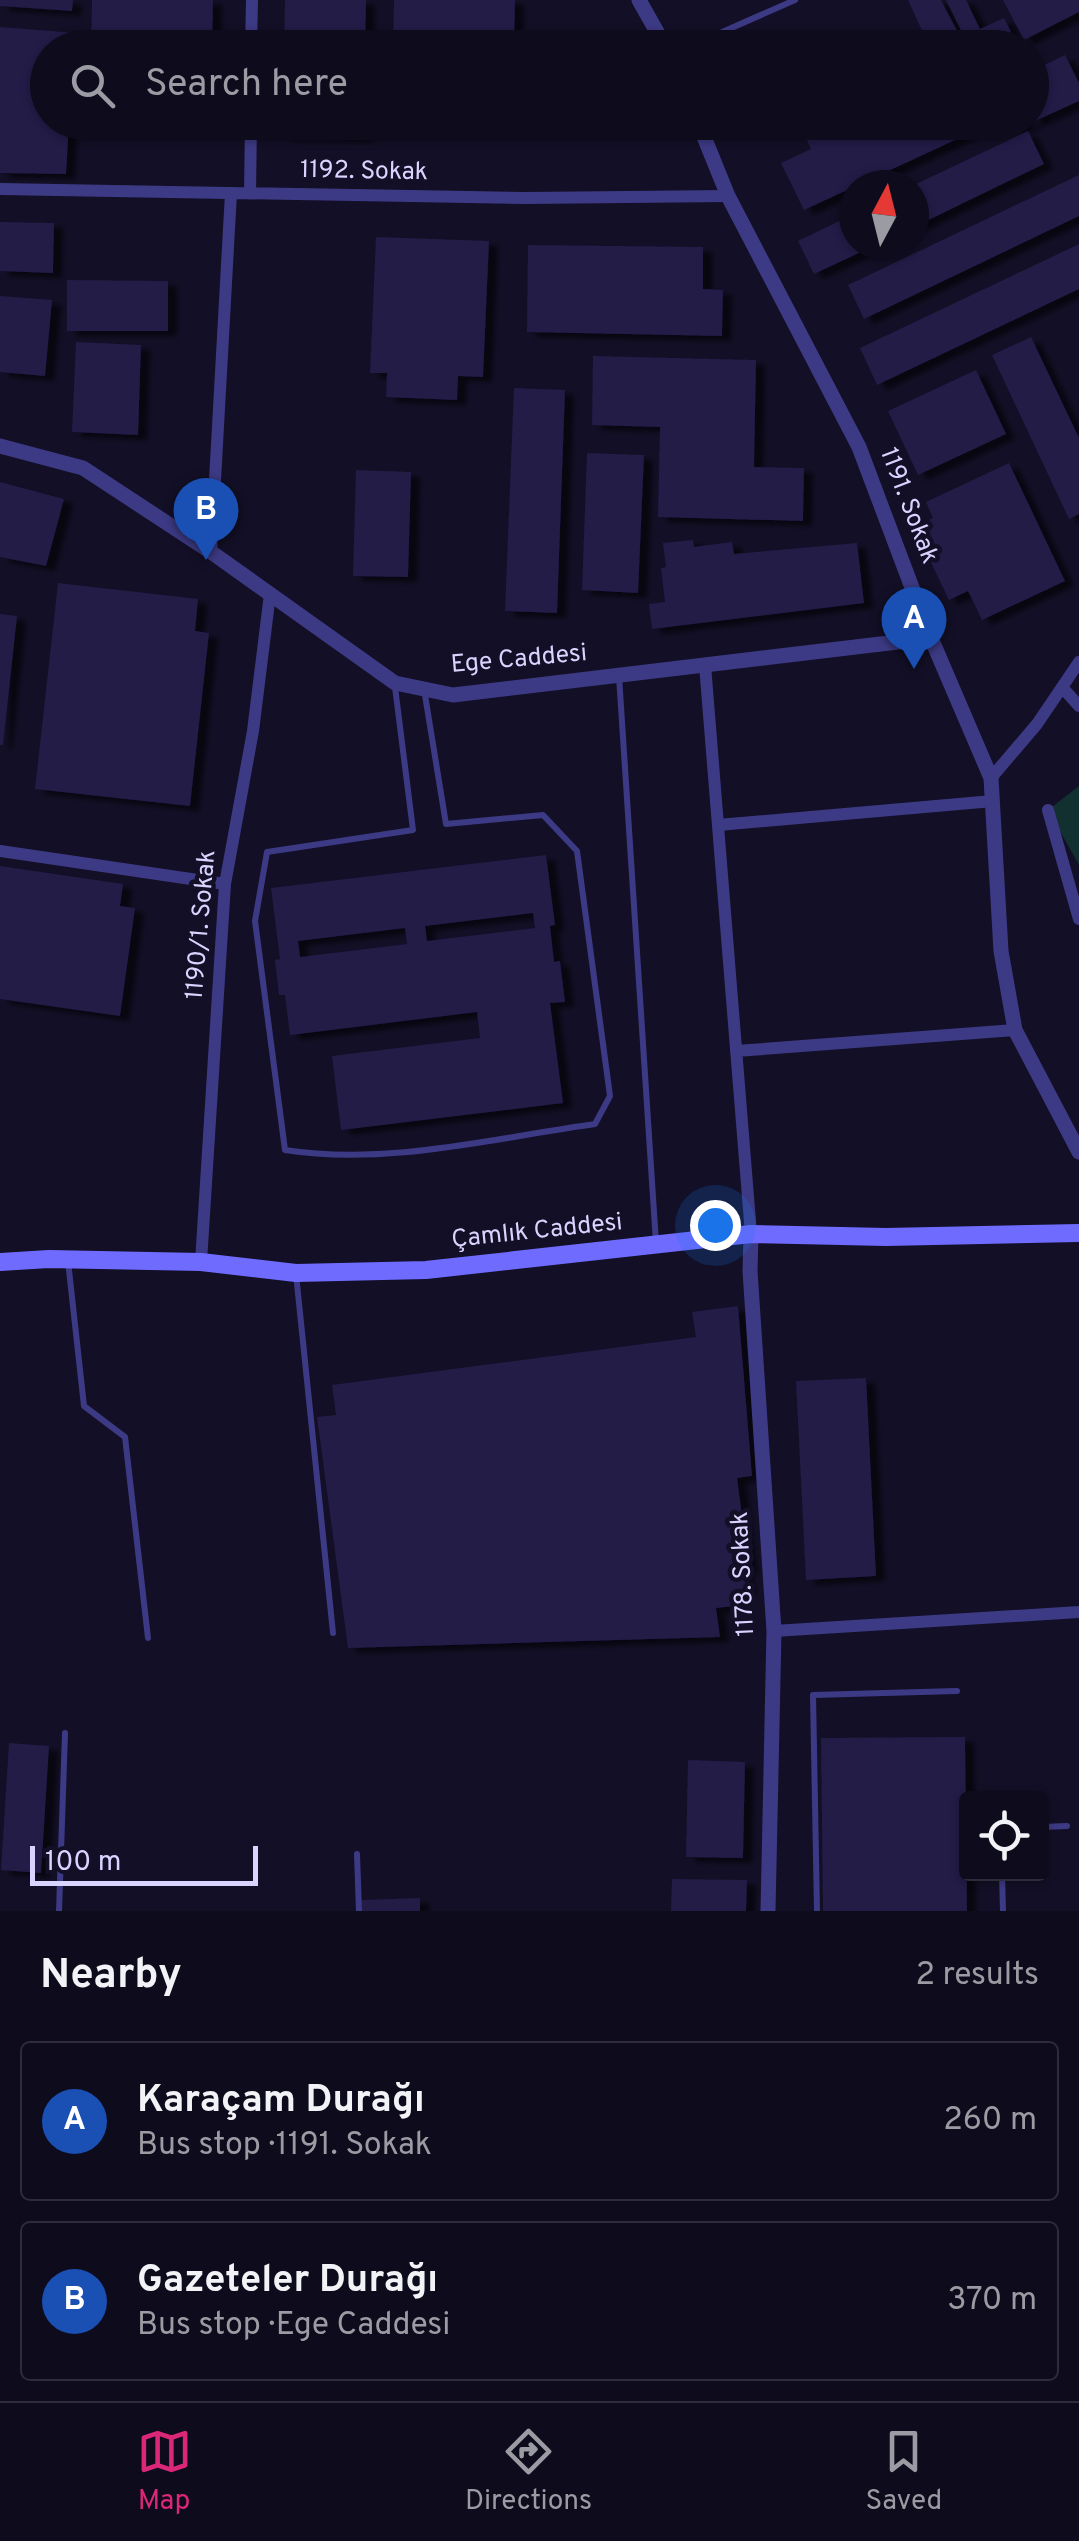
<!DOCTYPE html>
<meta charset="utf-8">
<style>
:root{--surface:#0e0b1c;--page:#1c1929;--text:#f1f3f6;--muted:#9b9ba3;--line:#2e2b3b;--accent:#db2777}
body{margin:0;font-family:Overpass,sans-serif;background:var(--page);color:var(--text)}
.controls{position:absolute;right:30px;bottom:30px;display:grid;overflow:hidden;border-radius:10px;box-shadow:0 2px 8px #0004}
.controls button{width:90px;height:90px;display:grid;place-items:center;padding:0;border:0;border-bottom:2px solid var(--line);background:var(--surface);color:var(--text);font:50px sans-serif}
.compass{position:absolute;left:839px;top:170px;width:90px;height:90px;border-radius:50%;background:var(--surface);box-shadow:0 2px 8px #0004;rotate:7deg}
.scale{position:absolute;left:30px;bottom:25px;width:228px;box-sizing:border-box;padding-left:10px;border:5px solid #d9d4ff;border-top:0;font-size:28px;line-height:35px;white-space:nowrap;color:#d9d4ff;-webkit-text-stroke:8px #130f26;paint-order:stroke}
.you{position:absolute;left:715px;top:1225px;width:35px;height:35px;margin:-25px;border:8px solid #fff;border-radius:50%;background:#1a73e8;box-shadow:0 0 0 15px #1a73e833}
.badge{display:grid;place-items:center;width:65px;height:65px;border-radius:50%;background:var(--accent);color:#fff;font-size:32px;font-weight:700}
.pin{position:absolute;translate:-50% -82px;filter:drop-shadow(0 2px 5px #0008)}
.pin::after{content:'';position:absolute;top:52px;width:35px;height:30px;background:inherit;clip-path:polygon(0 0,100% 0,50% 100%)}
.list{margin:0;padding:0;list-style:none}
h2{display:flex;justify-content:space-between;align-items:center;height:130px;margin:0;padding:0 40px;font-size:42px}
h2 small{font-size:32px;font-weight:400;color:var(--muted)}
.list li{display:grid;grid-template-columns:65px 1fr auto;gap:30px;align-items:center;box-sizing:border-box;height:160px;margin:0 20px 20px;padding:0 20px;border:2px solid var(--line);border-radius:10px}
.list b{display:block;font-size:38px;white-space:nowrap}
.list p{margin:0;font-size:32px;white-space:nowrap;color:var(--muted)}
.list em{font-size:32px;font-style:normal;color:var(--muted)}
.icon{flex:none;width:55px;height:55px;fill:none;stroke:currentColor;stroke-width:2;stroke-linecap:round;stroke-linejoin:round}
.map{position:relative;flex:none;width:1079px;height:1911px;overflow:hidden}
.search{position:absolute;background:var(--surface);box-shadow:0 2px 8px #0004;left:30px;right:30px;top:30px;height:110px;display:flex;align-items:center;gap:25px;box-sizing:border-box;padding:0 35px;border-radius:55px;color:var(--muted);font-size:38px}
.sheet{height:490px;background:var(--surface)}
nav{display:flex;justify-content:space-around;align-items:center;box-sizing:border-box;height:140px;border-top:2px solid var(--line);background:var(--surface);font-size:28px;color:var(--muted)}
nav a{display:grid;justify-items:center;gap:5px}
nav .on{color:var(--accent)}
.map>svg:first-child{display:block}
.green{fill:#12302f}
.building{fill:#241b47;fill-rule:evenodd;filter:url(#shadow)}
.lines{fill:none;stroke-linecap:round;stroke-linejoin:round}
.service{stroke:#3d3a85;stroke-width:6}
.minor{stroke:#3d3a85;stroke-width:12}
.tertiary{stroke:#3d3a85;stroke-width:15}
.secondary{stroke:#6f6bff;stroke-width:18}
.labels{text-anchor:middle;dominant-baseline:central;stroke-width:9;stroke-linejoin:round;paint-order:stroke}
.street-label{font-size:25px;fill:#d9d4ff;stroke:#130f26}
</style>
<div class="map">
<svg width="1079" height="1911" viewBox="0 0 1079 1911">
<defs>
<filter id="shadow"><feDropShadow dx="9" dy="5" stdDeviation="2.5" flood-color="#0009"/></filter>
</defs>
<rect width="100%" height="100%" fill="#130f26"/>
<!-- green -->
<path class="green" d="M1079,786V865L1048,810Z"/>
<!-- building -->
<path class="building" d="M0,0H73L72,11L0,6Z
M92,0H213L212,48H91Z
M285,0H366L365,48H284Z
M394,0H515L514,48H393Z
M908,0H941L966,48H930Z
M946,0H966L980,29L1004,18L1019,48H970Z
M1003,0H1079V12L1024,40Z
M0,27L76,33L75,48H48V122H69L66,174L0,173Z
M1065,55L1079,83V101L1013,131L1009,122H1032V71Z
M283,122H363V137L282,135Z
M810,122H994L804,210L781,163L811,149L801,127Z
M1028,131L1044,164L914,227V185Z
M1079,175V216L864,319L848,285Z
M854,214V245H876L814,274L798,241Z
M0,222L54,223L53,273L0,271Z
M376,237L489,241L483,377L458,376L457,400L386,397L387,373H370Z
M1079,244V289L877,385L860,348Z
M528,245L703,247V289L723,290L722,336L527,332Z
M67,280L168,281V331H67Z
M0,296L52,300L45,376L0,372Z
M1031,337L1079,438V514L1069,519L992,355Z
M76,342L141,345L138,435L72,432Z
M593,356L756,360L754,467L804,468L803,521L658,517L660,427L592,425Z
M976,370L1006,434L918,475L888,411Z
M514,388L565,390L557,613L505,611Z
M587,453L644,455L638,593L582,590Z
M1009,463L1065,581L982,620L968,591L949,600L914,527L933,518L926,502Z
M356,470L411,472L408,577L353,576Z
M0,482L64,499L46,566L0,557Z
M693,540L694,547L732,542L734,554L857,543L864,603L652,629L649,604L665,602L661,568L666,567L663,543Z
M58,583L198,599L195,631L209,633L190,806L35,789Z
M0,614L17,616L3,745H0Z
M546,855L555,925L550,926L554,962L560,961L565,1002L550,1003L563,1103L341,1130L332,1056L480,1038L477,1012L290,1035L285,995H279L275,960L280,959L271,888ZM533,913L535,928L427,941L425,926ZM405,928L407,944L300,957L298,941Z
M0,866L123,884L120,906L135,908L120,1016L0,999Z
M738,1306L752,1476L737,1478L749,1569H744L747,1591L733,1593L735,1606L716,1608L720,1637L348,1648L317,1417L336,1415L332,1385L696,1337L692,1312Z
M866,1378L876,1576L806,1580L796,1381Z
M965,1737L967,1911H823L821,1738Z
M9,1743L49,1746L41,1873L1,1870Z
M688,1760L745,1762L743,1858L686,1857Z
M672,1879L747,1880L746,1911H671Z
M420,1898V1911H362L361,1900Z"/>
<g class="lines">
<!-- service -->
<path class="service" d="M686,48L795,0
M619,676L656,1243
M395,687L413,830L267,852L255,921L285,1150C387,1166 494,1138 595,1124L610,1096L577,851L543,815L446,824L424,689
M68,1261L84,1406L125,1437L148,1638
M296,1274L333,1633
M1042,1827L1067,1826
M357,1854L359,1911
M1002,1874L1003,1911
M59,1911L65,1733
M817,1911L813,1695L957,1691"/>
<!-- minor -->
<path class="minor" d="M251,48L252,0
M0,189L525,198L728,196
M250,193L251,122
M211,552L231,193
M705,665L751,1234
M1062,687L1079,706
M991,778L1037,724L1079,662
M1048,810L1079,919
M718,825L993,801
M0,851L225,884
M736,1051L1015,1030
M201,1262L225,884L253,731L270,594
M774,1631L1079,1612"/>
<!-- tertiary -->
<path class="tertiary" d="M639,0L666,48
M698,122L728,196L859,447L931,638L991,778L1001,951L1015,1030L1079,1152
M0,446L83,468L211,552L395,683L453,695L931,638
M751,1234L750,1271L774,1631L768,1911"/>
<!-- secondary -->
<path class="secondary" d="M0,1262L49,1259L201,1262L296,1273L426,1270L751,1234L886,1237L1079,1233"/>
</g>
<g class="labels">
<!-- street labels -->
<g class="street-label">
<text transform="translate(364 172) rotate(1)">1192. Sokak</text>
<text transform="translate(908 506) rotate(69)">1191. Sokak</text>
<text transform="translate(519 660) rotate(-5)">Ege Caddesi</text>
<text transform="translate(202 925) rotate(-85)">1190/1. Sokak</text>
<text transform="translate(537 1232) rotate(-6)">Çamlık Caddesi</text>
<text transform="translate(744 1574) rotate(-93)">1178. Sokak</text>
</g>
</g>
</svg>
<div class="controls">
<button><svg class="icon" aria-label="locate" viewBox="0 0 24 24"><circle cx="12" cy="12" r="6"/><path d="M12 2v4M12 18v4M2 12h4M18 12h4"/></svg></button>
</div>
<svg class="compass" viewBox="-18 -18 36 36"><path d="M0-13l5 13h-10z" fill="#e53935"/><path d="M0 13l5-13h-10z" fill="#9b9ba3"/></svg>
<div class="scale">100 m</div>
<div class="you"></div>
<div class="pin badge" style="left:914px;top:669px;background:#1a4fb4">A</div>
<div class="pin badge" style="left:206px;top:560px;background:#1a4fb4">B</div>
<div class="search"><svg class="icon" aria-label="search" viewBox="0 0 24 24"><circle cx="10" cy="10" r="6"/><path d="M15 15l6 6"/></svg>Search here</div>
</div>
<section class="sheet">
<h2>Nearby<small>2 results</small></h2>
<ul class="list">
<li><span class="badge" style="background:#1a4fb4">A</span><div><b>Karaçam Durağı</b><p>Bus stop · 1191. Sokak</p></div><em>260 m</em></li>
<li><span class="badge" style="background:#1a4fb4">B</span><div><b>Gazeteler Durağı</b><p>Bus stop · Ege Caddesi</p></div><em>370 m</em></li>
</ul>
</section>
<nav>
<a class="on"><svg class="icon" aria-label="map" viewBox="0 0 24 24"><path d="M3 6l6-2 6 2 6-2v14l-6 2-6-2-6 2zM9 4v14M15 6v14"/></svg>Map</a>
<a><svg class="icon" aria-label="directions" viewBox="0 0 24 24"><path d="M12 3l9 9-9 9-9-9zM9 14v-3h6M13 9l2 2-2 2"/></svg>Directions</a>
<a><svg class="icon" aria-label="saved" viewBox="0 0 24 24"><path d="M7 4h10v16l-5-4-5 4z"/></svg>Saved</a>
</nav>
